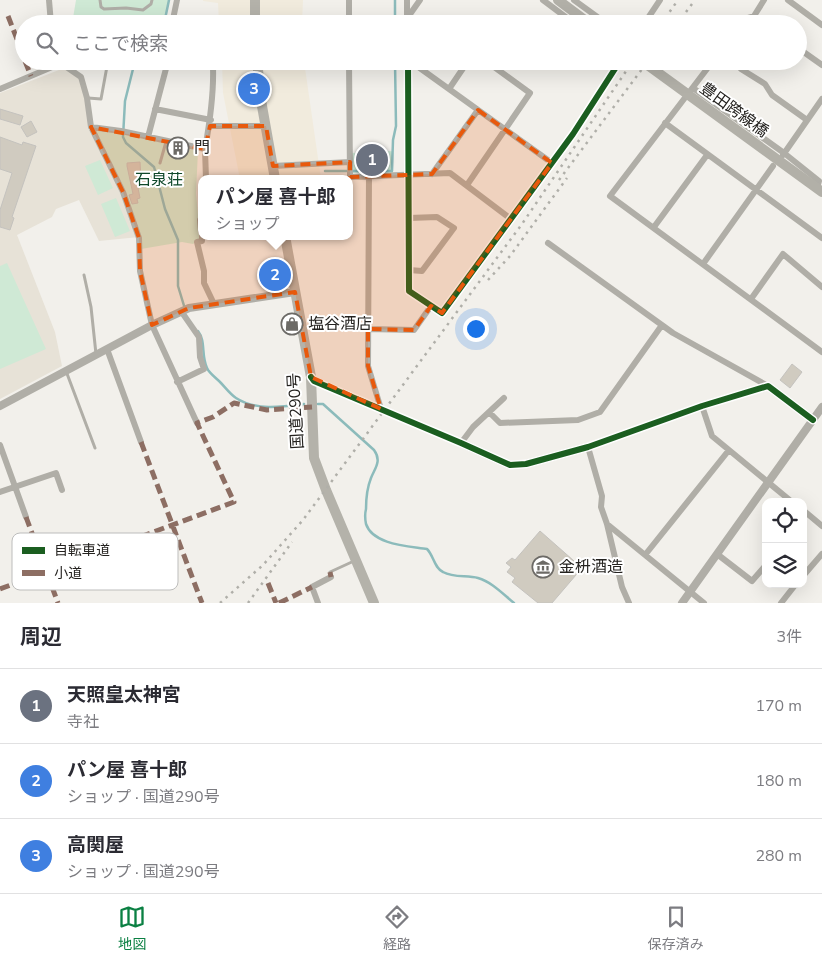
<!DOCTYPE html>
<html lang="ja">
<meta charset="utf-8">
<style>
:root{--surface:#fff;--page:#f7f7f7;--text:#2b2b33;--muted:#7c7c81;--line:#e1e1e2;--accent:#0b8043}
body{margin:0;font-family:"Nunito Sans","Noto Sans JP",sans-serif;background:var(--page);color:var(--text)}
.controls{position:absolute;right:15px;bottom:15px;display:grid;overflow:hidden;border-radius:10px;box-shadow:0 5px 20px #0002}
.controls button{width:45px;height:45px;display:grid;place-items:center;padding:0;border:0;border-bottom:1px solid var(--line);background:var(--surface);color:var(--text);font:25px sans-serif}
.you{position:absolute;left:475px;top:328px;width:18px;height:18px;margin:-12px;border:4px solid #fff;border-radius:50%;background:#1a73e8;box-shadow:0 0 0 8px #1a73e833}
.badge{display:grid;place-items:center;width:32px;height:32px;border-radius:50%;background:var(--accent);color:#fff;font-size:16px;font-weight:700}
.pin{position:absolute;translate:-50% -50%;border:2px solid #fff;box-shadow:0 1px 5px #0006}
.popup{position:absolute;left:198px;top:175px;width:155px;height:65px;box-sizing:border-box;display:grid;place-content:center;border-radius:10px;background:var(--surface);filter:drop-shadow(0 1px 4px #0005);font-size:16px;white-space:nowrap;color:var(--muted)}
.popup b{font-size:19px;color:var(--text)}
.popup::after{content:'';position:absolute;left:50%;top:100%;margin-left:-10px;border:10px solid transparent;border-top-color:var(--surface)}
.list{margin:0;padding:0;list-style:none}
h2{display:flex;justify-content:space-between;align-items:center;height:65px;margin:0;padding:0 20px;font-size:21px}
h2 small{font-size:16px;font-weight:400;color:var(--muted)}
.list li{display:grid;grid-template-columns:32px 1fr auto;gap:15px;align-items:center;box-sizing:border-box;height:75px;padding:0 20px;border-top:1px solid var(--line)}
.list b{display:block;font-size:19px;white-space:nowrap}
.list p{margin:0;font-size:16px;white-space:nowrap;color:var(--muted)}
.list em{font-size:16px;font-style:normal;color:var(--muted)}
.icon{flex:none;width:28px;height:28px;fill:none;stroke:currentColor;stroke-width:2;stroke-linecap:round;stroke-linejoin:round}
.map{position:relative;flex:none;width:822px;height:603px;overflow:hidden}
.search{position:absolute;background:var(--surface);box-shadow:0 5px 20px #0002;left:15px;right:15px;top:15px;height:55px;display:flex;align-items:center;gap:12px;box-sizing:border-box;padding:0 18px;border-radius:28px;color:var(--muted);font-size:19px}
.sheet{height:290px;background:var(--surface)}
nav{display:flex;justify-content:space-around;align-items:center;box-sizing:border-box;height:70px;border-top:1px solid var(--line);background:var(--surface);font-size:14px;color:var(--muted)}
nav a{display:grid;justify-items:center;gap:2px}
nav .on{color:var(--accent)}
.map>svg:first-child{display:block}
.commercial{fill:#f1ebdd}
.built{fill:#e7e2d7}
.green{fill:#cfe9d5}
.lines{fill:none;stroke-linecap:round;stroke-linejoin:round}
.stream{stroke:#8cbbbb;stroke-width:2.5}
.building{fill:#d0cbc0;stroke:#c4c2be}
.service{stroke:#b0aea7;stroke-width:3}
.minor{stroke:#b0aea7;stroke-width:6}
.tertiary{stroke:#b0aea7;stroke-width:8}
.primary{stroke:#b2b0a8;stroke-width:10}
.trunk{stroke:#b4b2aa;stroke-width:10}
.rail{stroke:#b0afa9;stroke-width:2.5;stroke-dasharray:2.5 5;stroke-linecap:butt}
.quiet{stroke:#8d6e63;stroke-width:5;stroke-dasharray:10 5;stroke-linecap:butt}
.cycleway-casing{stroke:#fff;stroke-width:9}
.cycleway{stroke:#1b5e20;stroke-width:6}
.marked{fill:#e8590c;fill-opacity:0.2;stroke:#e8590c;stroke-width:4;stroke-dasharray:10 6;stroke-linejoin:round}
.labels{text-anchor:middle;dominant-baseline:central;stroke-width:4;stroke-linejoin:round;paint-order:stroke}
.street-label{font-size:16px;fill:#24221f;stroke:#fff}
.poi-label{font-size:16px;fill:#24221f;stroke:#fff;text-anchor:start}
.park-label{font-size:16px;fill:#0f482a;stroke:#fff}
.key{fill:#fff;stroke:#bdbdbc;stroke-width:1}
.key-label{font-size:14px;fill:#24221f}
</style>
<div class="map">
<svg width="822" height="603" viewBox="0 0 822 603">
<rect width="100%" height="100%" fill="#f2f0eb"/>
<!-- commercial -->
<path class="commercial" d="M203,0H303L302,24H219L218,3L203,1Z
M222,61H304L321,179H240L223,93Z"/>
<!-- built -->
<path class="built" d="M64,68L81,78L87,111L139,237L99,241L79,200L56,209L52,217L17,235L55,332L62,366L0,399V93Z"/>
<!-- green -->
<path class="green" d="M76,0H169L164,24H72Z
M93,128L198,150L196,193L200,238L193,244L182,242L141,249V238Z
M393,151V173H353L352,153Z
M100,160L113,188L98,195L85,166Z
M116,198L130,231L115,237L101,204Z
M7,263L46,349L0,369V266Z"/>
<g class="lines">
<!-- stream -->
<path class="stream" d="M395,0V24
M164,24L169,0
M135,61L125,101L123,137L126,143L154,167L156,174L165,209L178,240V286L185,309
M325,171H392L393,140L396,126L395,61
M198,331C206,341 201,356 207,368C209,373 216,378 220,382C225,387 230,394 236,398C256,411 282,407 304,404
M318,404H323L374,450C382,461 375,468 371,478C367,488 366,498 366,509C365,513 365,519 366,524C373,545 409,546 427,549C434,556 434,568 443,572C454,578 467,575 478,578C492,582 503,594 514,603"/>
</g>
<!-- building -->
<path class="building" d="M0,109L23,116L20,125L0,119Z
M31,121L37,132L27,137L21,127Z
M0,137L22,145L23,142L36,146L12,217L14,218L10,230L0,227V210L12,173L0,169Z
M140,162L141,180L168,176L170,183L138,188L140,198L137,199L138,203L132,204L129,195L133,194L127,166V163Z
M284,268L287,283L267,284L265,273L268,272L267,270Z
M792,364L802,372L790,388L780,380Z
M540,531L582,568L552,603H538L512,582L515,578L507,572L511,567L506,563L512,558L515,560Z"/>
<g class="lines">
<!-- service -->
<path class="service" d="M100,0L101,7L104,9L126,8L143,10L151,4L152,0
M88,98L101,99L108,61
M160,163L166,142
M84,275L91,307L96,354
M66,371L95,448
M330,572L354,561"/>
<!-- minor -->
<path class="minor" d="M49,0L51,24
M349,0V24
M407,0V24
M543,0L575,24
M574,0L607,24
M788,0L822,25
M754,16L765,24
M408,17L420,0
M172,24L177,0
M644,24L660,0
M741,24L744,19L754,16L764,0
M798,48L822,65
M63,61L65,66L81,77L87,98L91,127L123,192L139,238L140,271L152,325L197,423
M349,61L350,177L450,173L511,219
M408,61L409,291L442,313L573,134L620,61
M410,61L552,163
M713,61L610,196L822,352
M745,61L741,69L765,84L772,95L807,120
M693,88L784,153L819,181L817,188
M0,89L52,67L65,66
M449,89L468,61
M155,109L211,120
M665,123L822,238
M210,126H266
M91,127L121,131L205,149C210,121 214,95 213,67L186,61
M148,137L168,61
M205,149L206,179
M783,155L822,99
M273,166L350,162
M432,174L478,110
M369,176L368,366L381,409
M467,185L530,93L486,61
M409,218L437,217L454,228L422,271L409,270
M201,220H200L201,232
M654,227L707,155
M202,236V241L197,242L204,271V283L214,304
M548,243L673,333L768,386
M703,264L773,166
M751,299L783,254L822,287
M368,329L414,330L431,306
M107,349L141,442
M177,382L204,369L200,357L199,337L181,311
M702,406L712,436L792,502
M489,412L500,423L578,420L600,412L662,325
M461,443L473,427L504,398
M0,445L26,517
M588,447L602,496L601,507L607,524L622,587L629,603
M0,492L56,473L62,490
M803,510L822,526
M607,524L704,603
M717,554L752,581L766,565
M645,555L729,450
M803,576L822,554
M318,603L312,587L331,577
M781,603L796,584"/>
<!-- tertiary -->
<path class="tertiary" d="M311,377L314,381L461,443L510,465L526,464L588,447L702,406L768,386L813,420
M0,406L152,325L189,308L295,292
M682,603L822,407"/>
<!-- primary -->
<path class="primary" d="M558,0L590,24
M642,61L822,192"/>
<!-- trunk -->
<path class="trunk" d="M255,24V0
M257,61L262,106L275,179
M285,236L311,377L314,458L326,490L374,603"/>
<!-- rail -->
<path class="rail" d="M661,24L678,0
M677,24L695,0
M559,180L648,61
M488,280L510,256L567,178
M220,603L263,565L303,520L522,224L633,61
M248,603L292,542"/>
<!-- quiet -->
<path class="quiet" d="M8,16L24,57
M25,61L31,76
M141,442L202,603
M26,517L58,603
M330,572L331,577
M268,583L276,603
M0,589L234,502L197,423L213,417L234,403L267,410L312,407
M279,603L312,587"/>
<!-- cycleway casing -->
<g class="cycleway-casing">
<path id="cycleway" d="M408,61L409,291L442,313L573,134L620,61
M311,377L314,381L461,443L510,465L526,464L588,447L702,406L768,386L813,420"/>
</g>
<!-- cycleway -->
<use href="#cycleway" class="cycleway"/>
</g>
<!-- marked area -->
<path class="marked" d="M478,110L552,163L442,313L431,306L414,330L368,329V366L381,409L311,377L295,292L189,308L152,325L140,271L139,238L123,192L91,127L205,149L210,126H266L273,166L350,162V177L432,174Z"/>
<!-- icons -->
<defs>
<g id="building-ring" transform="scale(1.125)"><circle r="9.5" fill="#fff" stroke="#6c6a66" stroke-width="1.5"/><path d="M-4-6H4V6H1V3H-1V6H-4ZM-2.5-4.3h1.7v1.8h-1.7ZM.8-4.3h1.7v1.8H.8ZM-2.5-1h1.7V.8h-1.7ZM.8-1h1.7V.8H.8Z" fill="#6c6a66"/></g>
<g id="shop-ring" transform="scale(1.125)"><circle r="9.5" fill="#fff" stroke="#6c6a66" stroke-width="1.5"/><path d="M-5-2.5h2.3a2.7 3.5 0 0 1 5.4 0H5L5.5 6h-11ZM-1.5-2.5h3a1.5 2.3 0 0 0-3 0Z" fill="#6c6a66"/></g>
<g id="museum-ring" transform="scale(1.125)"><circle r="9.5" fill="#fff" stroke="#6c6a66" stroke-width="1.5"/><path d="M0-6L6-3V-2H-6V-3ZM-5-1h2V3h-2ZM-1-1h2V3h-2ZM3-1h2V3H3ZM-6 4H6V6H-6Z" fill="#6c6a66"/></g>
</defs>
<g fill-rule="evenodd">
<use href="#building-ring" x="178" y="148"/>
<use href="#shop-ring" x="292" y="324"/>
<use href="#museum-ring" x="543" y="567"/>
</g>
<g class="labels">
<!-- street labels -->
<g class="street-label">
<text transform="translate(734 110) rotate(36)">豊田跨線橋</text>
<text transform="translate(296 411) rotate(-93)">国道290号</text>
</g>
<!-- poi labels -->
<g class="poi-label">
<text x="194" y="148">門</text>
<text x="308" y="324">塩谷酒店</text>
<text x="559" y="567">金枡酒造</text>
</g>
<!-- park labels -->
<g class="park-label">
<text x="159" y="180">石泉荘</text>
</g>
</g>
<!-- legend -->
<rect x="12" y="533" width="166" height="57" rx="8" class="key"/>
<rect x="22" y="547" width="23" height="7" fill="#1b5e20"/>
<rect x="22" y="570" width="23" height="6" fill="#8d6e63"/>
<g class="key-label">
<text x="54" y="555">自転車道</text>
<text x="54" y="578">小道</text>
</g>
</svg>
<div class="controls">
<button><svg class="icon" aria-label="locate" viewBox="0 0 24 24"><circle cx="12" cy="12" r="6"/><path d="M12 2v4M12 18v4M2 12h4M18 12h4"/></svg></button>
<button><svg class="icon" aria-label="layers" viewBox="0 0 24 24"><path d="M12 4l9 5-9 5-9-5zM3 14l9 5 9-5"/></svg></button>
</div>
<div class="you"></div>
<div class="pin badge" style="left:372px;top:160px;background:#6b7280">1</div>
<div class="pin badge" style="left:275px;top:275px;background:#3f7fe0">2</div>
<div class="popup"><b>パン屋 喜十郎</b>ショップ</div>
<div class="pin badge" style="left:254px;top:89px;background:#3f7fe0">3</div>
<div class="search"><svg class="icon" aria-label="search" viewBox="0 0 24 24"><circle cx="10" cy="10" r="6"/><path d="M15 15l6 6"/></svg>ここで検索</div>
</div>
<section class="sheet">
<h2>周辺<small>3件</small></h2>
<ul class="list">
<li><span class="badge" style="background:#6b7280">1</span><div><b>天照皇太神宮</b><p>寺社</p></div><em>170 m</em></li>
<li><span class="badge" style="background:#3f7fe0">2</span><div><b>パン屋 喜十郎</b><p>ショップ · 国道290号</p></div><em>180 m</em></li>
<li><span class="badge" style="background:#3f7fe0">3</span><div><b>高関屋</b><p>ショップ · 国道290号</p></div><em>280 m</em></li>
</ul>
</section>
<nav>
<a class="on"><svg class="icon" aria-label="map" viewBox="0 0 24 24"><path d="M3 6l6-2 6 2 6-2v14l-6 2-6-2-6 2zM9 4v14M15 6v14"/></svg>地図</a>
<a><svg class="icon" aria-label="directions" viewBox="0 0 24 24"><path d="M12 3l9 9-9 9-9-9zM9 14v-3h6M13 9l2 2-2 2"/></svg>経路</a>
<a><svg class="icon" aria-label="saved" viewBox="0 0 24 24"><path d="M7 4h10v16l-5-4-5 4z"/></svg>保存済み</a>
</nav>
